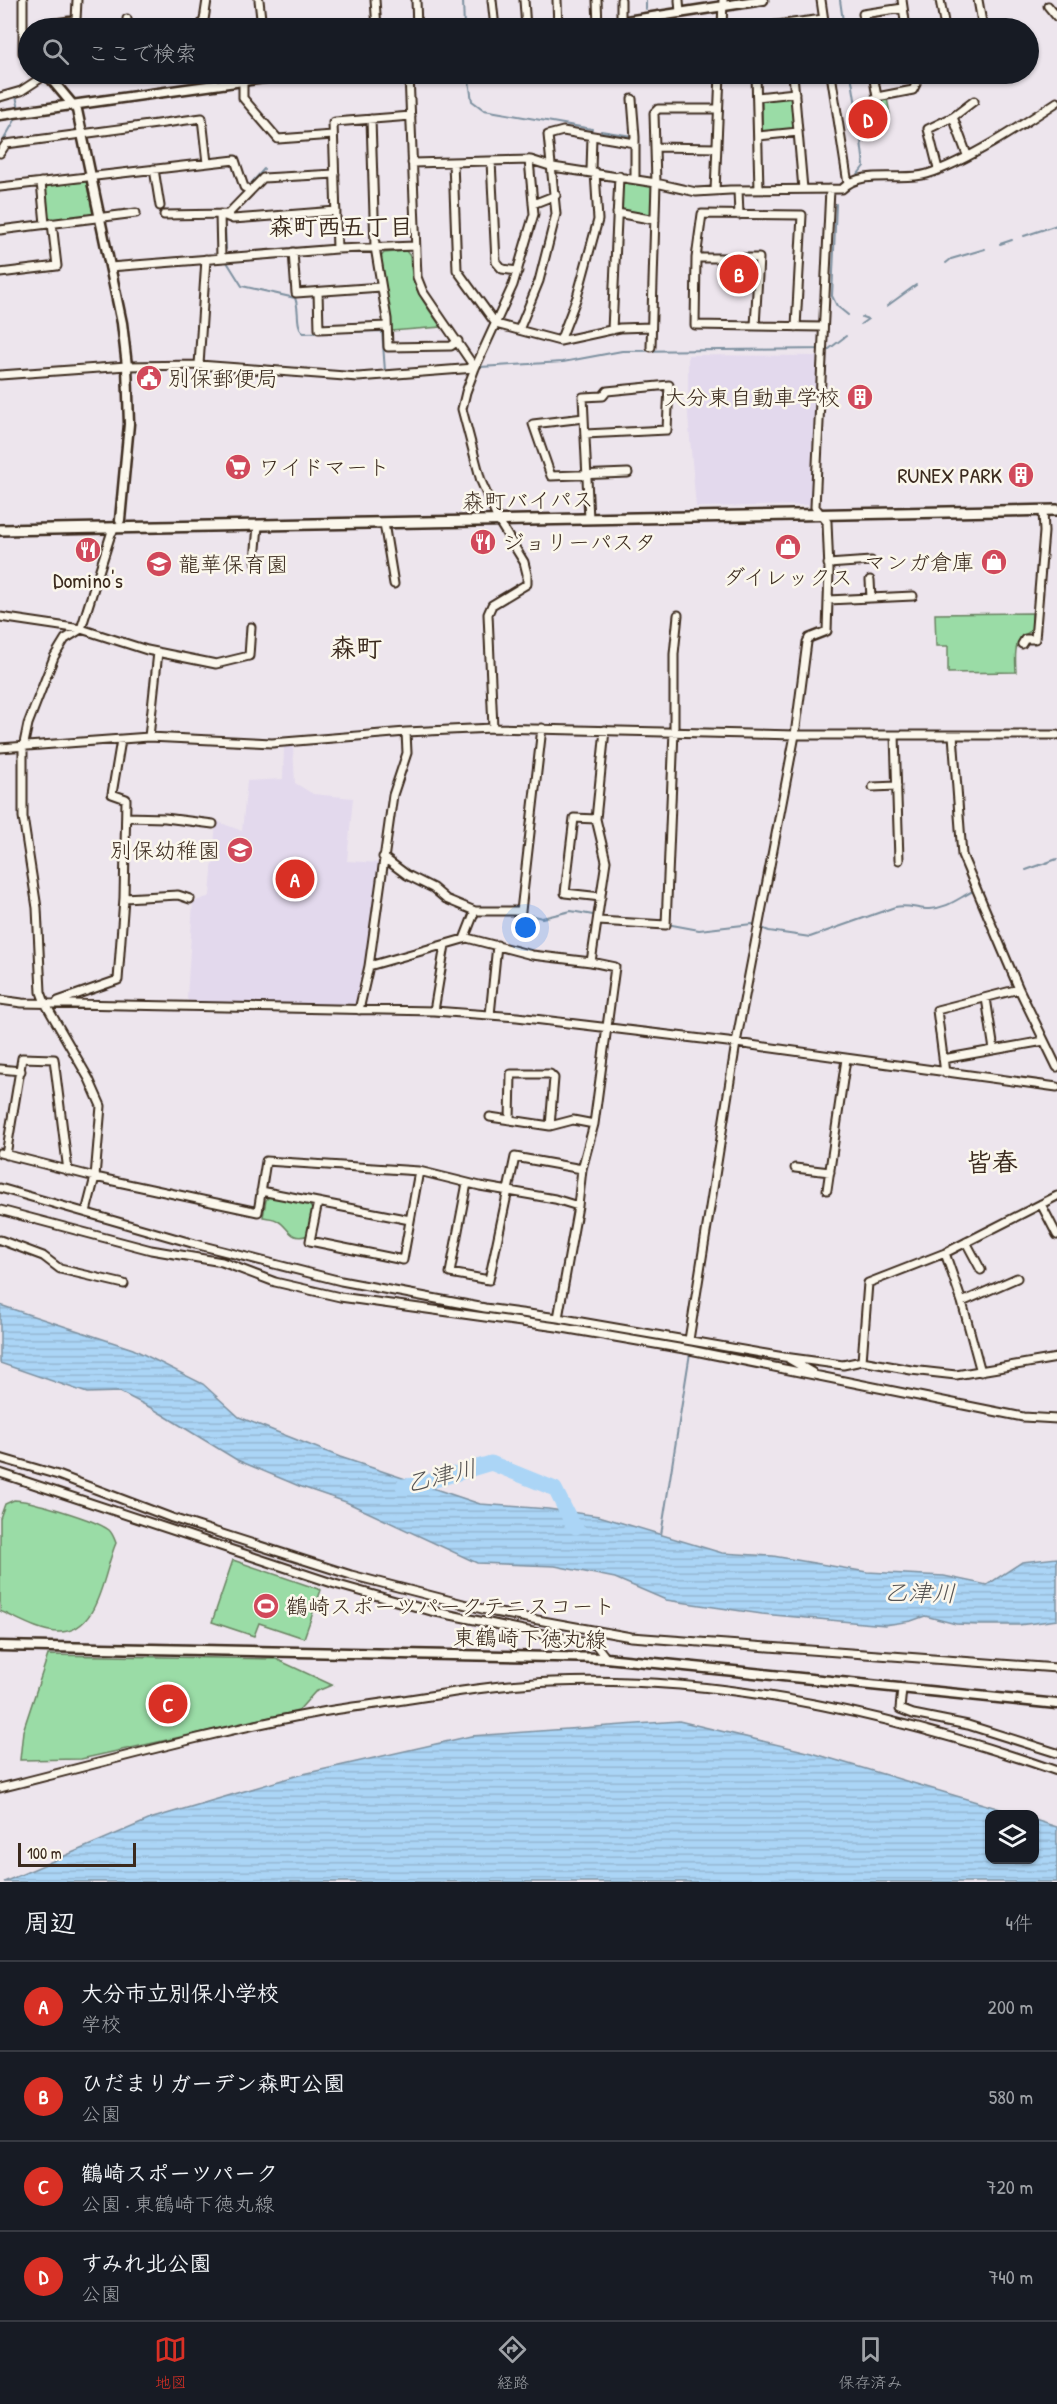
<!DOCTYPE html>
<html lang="ja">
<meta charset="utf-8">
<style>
:root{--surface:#171b24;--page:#242831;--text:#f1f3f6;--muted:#9ea1a6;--line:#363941;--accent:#d93025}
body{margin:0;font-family:"Patrick Hand","Klee One",sans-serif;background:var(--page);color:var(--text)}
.controls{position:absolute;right:18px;bottom:18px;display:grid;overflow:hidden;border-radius:12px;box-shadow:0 2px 4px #0004}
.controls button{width:54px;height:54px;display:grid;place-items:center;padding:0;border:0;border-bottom:2px solid var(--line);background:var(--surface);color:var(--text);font:30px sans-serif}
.scale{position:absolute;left:18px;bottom:15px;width:118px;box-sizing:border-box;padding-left:6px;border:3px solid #3b2a1e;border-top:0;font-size:16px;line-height:21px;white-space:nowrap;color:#3b2a1e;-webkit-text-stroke:4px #fbf7ec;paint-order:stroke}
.you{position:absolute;left:526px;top:928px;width:21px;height:21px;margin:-15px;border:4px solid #fff;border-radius:50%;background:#1a73e8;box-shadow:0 0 0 9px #1a73e833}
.badge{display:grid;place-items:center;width:39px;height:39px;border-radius:50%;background:var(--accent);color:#fff;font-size:20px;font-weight:700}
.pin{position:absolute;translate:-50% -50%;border:3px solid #fff;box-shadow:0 2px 6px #0006}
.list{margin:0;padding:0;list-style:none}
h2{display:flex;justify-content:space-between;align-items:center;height:78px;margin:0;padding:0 24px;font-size:26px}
h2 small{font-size:20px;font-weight:400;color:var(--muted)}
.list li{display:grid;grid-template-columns:39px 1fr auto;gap:18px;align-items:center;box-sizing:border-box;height:90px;padding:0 24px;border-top:2px solid var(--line)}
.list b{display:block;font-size:22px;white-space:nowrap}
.list p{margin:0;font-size:20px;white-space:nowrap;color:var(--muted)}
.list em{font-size:20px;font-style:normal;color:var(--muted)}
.icon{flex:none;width:33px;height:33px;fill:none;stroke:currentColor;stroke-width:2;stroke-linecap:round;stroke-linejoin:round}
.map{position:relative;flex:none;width:1057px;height:1882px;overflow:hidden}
.search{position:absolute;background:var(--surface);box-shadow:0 2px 4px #0004;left:18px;right:18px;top:18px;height:66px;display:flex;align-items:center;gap:15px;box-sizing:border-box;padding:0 21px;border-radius:33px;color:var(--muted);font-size:22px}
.sheet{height:438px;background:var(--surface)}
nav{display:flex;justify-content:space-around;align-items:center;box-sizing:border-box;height:84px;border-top:2px solid var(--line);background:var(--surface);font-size:16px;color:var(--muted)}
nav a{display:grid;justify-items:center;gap:3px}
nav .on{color:var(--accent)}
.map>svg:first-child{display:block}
.built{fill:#e3d9ed}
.green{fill:#9adca6;stroke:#6a8362;stroke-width:1.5}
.water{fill:url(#water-rules);stroke:#7e91a0;stroke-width:1.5}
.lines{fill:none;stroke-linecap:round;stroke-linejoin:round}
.stream{stroke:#7e91a0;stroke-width:2}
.river{stroke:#abd5f6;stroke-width:15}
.minor-casing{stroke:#3b2a1e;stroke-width:11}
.tertiary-casing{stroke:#3b2a1e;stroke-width:13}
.secondary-casing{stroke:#3b2a1e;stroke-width:14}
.minor{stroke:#fbf7ec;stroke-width:7}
.tertiary{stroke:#fbf7ec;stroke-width:8}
.secondary{stroke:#fbf7ec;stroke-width:9}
.labels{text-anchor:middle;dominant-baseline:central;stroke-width:5;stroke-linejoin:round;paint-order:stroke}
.poi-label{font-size:22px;fill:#3b2a1e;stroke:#fbf7ec;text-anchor:start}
.street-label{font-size:22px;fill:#3b2a1e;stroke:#fbf7ec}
.neighbourhood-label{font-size:24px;font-weight:bold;fill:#3b2a1e;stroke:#fbf7ec}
.water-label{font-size:24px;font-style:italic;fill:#575554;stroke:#fbf7ec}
.quarter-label{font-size:26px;font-weight:bold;fill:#3b2a1e;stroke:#fbf7ec}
</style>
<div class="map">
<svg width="1057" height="1882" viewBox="0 0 1057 1882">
<defs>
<pattern id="water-rules" width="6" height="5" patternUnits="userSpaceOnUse" patternTransform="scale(1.5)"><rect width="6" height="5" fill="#abd5f6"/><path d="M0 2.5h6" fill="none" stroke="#94b7d2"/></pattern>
</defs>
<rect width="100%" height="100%" fill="#ede5ed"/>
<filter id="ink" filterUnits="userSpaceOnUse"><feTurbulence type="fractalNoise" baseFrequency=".0167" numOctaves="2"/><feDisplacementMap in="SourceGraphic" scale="12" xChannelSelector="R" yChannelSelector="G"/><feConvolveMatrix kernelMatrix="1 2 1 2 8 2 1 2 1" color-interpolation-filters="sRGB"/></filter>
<g filter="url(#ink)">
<!-- built -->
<path class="built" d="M688,355L817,356L810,505L696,507L688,416Z
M284,747H293L295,783L313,794L353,798L347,861L381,863L366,973L358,1003L354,1007L189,1003L187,998L193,902L210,896L216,821L242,831L247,781L283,779Z"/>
<!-- green -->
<path class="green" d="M789,97L792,99L794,127L792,130L763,133L762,131V99Z
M887,98L890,114L872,122L862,136L859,117L878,100Z
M86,180L93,214L50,220L47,218L46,185Z
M625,181L653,186L651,214L648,216L625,212L621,209L622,183Z
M406,251L410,256C411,288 423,301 441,327L391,331L380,258L384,253Z
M723,261L751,262L755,266L754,283L723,282Z
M1032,613V630C1013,642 1015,650 1016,672L948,673V646H936L935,614Z
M270,1196L309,1204L312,1209L308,1235C290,1242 289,1227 278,1221C275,1218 267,1218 263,1217L266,1200Z
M14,1500C30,1500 96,1520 109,1530C113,1534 114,1538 116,1543C103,1572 100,1634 57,1632C38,1631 17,1618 0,1611V1518L5,1504Z
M233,1560L321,1590L304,1638L259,1623L254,1636L212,1622Z
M48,1655L276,1659L332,1685L315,1692L298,1711L81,1759L20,1760L23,1731Z"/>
<!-- water -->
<path class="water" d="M0,1305L133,1349L203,1384L239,1417L340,1457L480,1504L548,1509L599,1516L722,1553L773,1556L867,1572L944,1576L987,1585L1022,1562L1057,1558V1620L1019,1625H978L956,1624L925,1616L911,1621L885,1625L762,1614L666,1600L615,1578L555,1566L477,1563L346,1502L299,1486L237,1460L155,1410L120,1392L87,1393L0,1363Z
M679,1721L812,1753L1017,1814H990V1860H1034L1035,1820L1057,1827V1882H4L153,1818L299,1775L471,1736Z"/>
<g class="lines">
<!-- stream -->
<path class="stream" d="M463,0L464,28
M646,0V9
M840,0L844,28
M468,74L472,101L484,110L592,129
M851,74L857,112
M16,96L19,109
M601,131L632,136
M0,146L15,120
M858,174L864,166L858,116
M240,196L264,169
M836,204L832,296L837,306L848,315
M225,227L226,249
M1024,236L1057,225
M1000,244L1012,240
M227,262L242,286L295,298C300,310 295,324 303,333L382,331L385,371
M946,263L951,259L985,249
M887,306L916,285
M862,317L868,319
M861,324L868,319
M480,367L563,362L622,351L829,349L846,336
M1026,870L1057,859
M525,914L542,918L571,911L593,915
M672,925L699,930L752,924L769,931L810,937L895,907C907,904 917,909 929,909C948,908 957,899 973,891
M661,1535L690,1353"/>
<!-- river -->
<path class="river" d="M403,1486L418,1485L491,1463L555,1489L573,1525L576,1527"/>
<!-- minor casing -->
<g class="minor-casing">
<path id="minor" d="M23,0V53H28
M259,0L262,28
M375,0L377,28
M416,0L417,28
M492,0L495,28
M524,0L526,28
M557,0L558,28
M597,0L598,26
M621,0V22
M679,0L680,13
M821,0L825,28
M902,0L906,28
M940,0L945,28
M978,0L983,28
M1048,6L1057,17
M127,19L128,28
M53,28L55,23L76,20L77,0
M199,28L204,20L207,0
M722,28L723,0
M753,28L823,19
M866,28L863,14L903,8
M243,74V98L278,139L333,135
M409,74L417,277L423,292L475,368
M756,74L759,190
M793,74L803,189
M831,74L848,184
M873,74L877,97L913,90L916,84L914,74
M0,97L21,91L47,74
M757,97L795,93
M632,99L635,137V179
M859,113L877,97
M953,117L967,155
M371,119L375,247L387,319L388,347L451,346L458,341
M758,136L798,132
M655,147L717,148
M0,153L6,144L202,118L207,163
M491,161L496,262L502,269L518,271
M453,162L457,270L496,324L560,341L620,328L651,327
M412,163L531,160L553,167L656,183L696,192L730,190L842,189C863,168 901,182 927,174C966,162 1022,125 1057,102
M154,169L160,206
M938,169L928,129L953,117L974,101
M591,171L592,136
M41,182L45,224
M0,187L235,160L244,187L246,188
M738,190L739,215
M715,191L720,74
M533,204L556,195
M617,213L655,220
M164,215L228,214L263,178L335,174
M0,230L136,213
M337,249L333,123L335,122L411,116
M293,252L296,293L381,287
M221,257L220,214L233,219L336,211
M696,258H759L755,326
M110,267L337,249L415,246
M0,273L57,266L52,223
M318,292L319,329L387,326
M796,327L802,215L702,214L696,258L695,325L823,327
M519,330L539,281L556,214L548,135L563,131L635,143
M612,330L619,176
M560,341L577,297L598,220L595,172
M651,347L656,183L654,113L658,109H718
M199,365L206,259
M0,375L127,366L199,365L358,377L475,368
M584,418L533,424L551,476L628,473
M585,434L667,430L669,385L607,391L603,396L583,397C585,437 587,478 589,519
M384,523L394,584
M255,561L258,525
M828,564L871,561
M870,580L871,598
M828,600L913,596
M0,617L81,629L147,650L216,664L249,656L251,627
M1022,644L1025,639H1035L1044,532L1043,510
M493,728L488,614L492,605L527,584V574L524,562L498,520L481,481L462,409L466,392L475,368L513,285L534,214L529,160
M895,735L899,860
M953,735L962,855L1019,989L1057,1067
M149,737L158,652
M0,748L149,737L272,743L406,732L493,728L795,735H1057
M873,787L897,786
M126,817L165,818L213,824
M596,819L574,818L565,893L601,897
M383,857L407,875L433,888L446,899L475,911
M124,898L178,895L190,899
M598,921L666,925L674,731V654L678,615
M464,939L475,911H521L542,728
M369,966L467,938L532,955L591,962
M986,998L994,1050
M0,1000L22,1003L434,1011L517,1017L736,1043L1057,1087
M58,1001L118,980L124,898L126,799L112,794L121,740
M359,1010L369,966L393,795L407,753L406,732
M434,1011L445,945
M490,1015L497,945
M943,1059L1044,1041
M0,1069L21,1071
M945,1073L937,1010L1019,989
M490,1117L550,1126L573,1120L594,1124
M510,1120L511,1074H550L554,1078L550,1126
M0,1153L95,1177L258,1212L266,1161L419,1171L480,1186L555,1199L578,1206
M6,1155L22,1058L54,1059L68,1171
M795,1168L830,1172
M467,1183L450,1273L489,1280L515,1157L582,1169
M0,1188L195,1244L341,1281L485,1308L558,1318L784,1357L843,1365L862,1361L911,1370L956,1375L1057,1358
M827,1190L846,1059
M261,1191L410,1220
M318,1202L310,1241L403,1260L419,1171
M1041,1204L1057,1235
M0,1210L151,1250L222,1262L275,1282L340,1297L557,1327L690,1350L1023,1417L1057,1419
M86,1212L95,1177L101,1106L89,1079L45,1003L41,992L37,908L23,817V748L28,724L54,657L65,639L81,629L111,534L116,527
M0,1240L43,1256L60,1269L124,1284
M966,1242L981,1270
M945,1253L962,1302L981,1372
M962,1302L1017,1278
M558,1318L578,1206L582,1169L594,1124L615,967L591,962L606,861L596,819L605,730
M689,1340L736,1043L795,735L807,642L809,638L827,631L829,571L827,522L815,507L830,189
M789,1359L813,1373
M862,1361L868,1283L945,1253L1057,1196
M0,1458L58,1475L172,1518L351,1575L494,1612L631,1637L1057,1668
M0,1473L335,1584L431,1611L596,1645L606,1658
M902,1689L900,1709L913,1714L968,1725L1057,1753
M0,1788C105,1762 210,1732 316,1713C343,1708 370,1705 397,1701C448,1693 500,1684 553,1682C723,1675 897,1715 1057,1771"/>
</g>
<!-- tertiary casing -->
<g class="tertiary-casing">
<path id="tertiary" d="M581,28L763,0
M47,74L77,110L122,323L127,366L129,424L120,520
M0,115L293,74
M0,1646L606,1658L1057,1704"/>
</g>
<!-- secondary casing -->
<g class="secondary-casing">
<path id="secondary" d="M0,530L1057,510"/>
</g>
<!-- minor -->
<use href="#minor" class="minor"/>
<!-- tertiary -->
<use href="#tertiary" class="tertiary"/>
<!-- secondary -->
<use href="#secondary" class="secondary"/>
</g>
</g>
<!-- icons -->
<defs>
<g id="civic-disc" transform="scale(1.35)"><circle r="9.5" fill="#d1495b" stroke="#fbf7ec"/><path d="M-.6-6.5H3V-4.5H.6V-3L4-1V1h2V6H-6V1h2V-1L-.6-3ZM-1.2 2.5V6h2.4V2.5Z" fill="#fff"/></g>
<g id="building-disc" transform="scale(1.35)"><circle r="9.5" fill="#d1495b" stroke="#fbf7ec"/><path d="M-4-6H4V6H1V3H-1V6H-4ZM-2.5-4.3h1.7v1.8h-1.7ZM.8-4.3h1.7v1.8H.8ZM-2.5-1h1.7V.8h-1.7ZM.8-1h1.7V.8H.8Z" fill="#fff"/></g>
<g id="supermarket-disc" transform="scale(1.35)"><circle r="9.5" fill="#d1495b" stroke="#fbf7ec"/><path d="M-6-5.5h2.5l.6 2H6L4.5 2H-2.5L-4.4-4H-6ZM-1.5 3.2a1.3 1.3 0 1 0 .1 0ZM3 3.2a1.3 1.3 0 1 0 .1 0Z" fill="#fff"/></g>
<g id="restaurant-disc" transform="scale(1.35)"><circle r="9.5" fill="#d1495b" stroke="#fbf7ec"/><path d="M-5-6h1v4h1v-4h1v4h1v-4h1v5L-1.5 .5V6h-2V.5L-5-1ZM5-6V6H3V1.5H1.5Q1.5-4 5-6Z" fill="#fff"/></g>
<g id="shop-disc" transform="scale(1.35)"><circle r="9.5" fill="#d1495b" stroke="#fbf7ec"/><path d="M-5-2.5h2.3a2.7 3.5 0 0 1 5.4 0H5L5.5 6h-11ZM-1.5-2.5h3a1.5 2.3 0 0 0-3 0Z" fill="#fff"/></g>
<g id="school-disc" transform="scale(1.35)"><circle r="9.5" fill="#d1495b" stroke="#fbf7ec"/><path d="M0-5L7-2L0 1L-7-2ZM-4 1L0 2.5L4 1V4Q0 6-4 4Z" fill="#fff"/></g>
<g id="stadium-disc" transform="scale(1.35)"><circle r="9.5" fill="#d1495b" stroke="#fbf7ec"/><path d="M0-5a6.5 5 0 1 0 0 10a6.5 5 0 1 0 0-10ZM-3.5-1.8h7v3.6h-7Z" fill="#fff"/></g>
</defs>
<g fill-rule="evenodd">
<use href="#civic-disc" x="149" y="378"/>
<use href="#building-disc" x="860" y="397"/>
<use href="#supermarket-disc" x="238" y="467"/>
<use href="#building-disc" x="1021" y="475"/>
<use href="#restaurant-disc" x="483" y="542"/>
<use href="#shop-disc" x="788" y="547"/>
<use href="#restaurant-disc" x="88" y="550"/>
<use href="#shop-disc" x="994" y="562"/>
<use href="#school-disc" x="159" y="564"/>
<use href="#school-disc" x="240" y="850"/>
<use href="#stadium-disc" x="266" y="1606"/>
</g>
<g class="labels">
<!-- poi labels -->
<g class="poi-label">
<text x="168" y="378">別保郵便局</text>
<text x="840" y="397" text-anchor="end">大分東自動車学校</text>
<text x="258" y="467">ワイドマート</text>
<text x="1002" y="475" text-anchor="end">RUNEX PARK</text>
<text x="502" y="542">ジョリーパスタ</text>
<text x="974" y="562" text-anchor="end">マンガ倉庫</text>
<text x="178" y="564">龍華保育園</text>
<text x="788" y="577" text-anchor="middle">ダイレックス</text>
<text x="88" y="580" text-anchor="middle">Domino's</text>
<text x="220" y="850" text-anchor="end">別保幼稚園</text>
<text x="286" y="1606">鶴崎スポーツパークテニスコート</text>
</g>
<!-- street labels -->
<g class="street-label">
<text transform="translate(528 500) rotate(-1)">森町バイパス</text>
<text transform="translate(530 1638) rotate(1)">東鶴崎下徳丸線</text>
</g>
<!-- neighbourhood labels -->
<g class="neighbourhood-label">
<text x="341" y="226">森町西五丁目</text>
</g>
<!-- water labels -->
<g class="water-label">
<text transform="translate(441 1475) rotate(-13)">乙津川</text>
<text transform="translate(920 1592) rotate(1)">乙津川</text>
</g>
<!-- quarter labels -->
<g class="quarter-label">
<text x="356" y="647">森町</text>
<text x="992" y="1161">皆春</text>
</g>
</g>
</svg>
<div class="controls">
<button><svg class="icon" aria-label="layers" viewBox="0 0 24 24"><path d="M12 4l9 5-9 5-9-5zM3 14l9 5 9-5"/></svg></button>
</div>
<div class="scale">100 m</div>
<div class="you"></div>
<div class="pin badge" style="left:295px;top:879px">A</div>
<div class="pin badge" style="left:739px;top:274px">B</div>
<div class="pin badge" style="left:168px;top:1704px">C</div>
<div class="pin badge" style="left:868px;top:119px">D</div>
<div class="search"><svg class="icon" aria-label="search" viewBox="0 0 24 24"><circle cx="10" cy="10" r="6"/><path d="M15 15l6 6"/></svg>ここで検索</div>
</div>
<section class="sheet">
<h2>周辺<small>4件</small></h2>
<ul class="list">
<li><span class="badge">A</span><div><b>大分市立別保小学校</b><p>学校</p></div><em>200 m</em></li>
<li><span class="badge">B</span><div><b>ひだまりガーデン森町公園</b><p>公園</p></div><em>580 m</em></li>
<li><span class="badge">C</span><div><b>鶴崎スポーツパーク</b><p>公園 · 東鶴崎下徳丸線</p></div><em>720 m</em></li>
<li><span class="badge">D</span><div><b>すみれ北公園</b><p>公園</p></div><em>740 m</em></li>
</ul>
</section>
<nav>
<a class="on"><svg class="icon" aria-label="map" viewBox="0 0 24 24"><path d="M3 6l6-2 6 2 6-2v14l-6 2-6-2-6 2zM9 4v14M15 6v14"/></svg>地図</a>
<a><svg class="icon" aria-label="directions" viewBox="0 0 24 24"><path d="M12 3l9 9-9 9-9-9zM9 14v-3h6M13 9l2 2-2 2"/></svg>経路</a>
<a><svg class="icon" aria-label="saved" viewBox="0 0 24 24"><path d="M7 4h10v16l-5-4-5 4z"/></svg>保存済み</a>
</nav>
